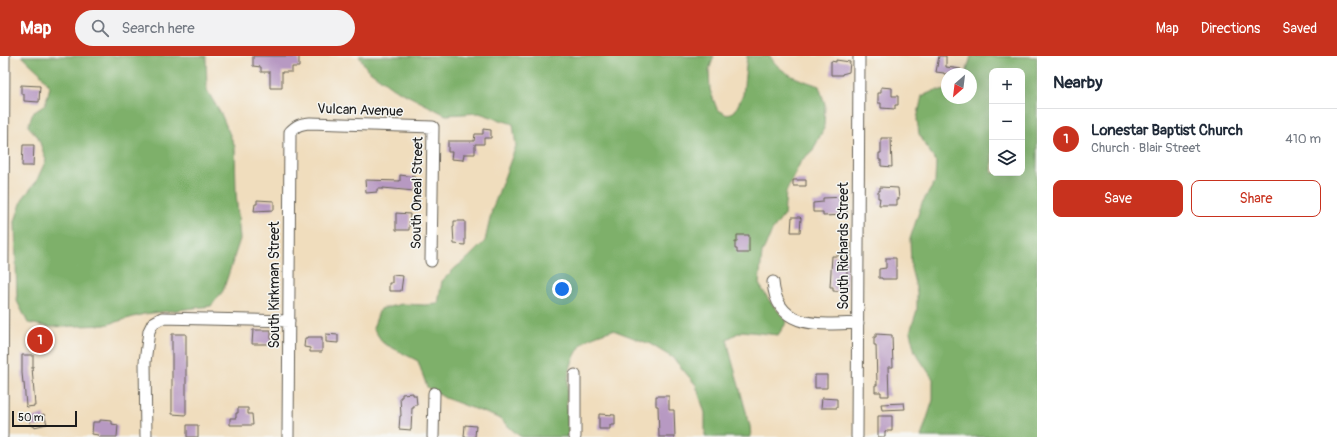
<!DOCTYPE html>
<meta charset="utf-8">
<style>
:root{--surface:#fff;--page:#f2f2f3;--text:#1f2937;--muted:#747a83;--line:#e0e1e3;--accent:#c8321e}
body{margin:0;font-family:Pangolin,sans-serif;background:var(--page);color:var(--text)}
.controls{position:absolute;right:12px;top:12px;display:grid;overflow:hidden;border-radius:8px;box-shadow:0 4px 16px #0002}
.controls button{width:36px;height:36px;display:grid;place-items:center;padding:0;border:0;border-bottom:1px solid var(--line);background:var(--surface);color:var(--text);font:20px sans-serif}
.compass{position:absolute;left:941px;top:12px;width:36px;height:36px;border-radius:50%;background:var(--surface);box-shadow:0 4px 16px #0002;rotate:208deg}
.scale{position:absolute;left:12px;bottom:10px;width:65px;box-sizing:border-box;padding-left:4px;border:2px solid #1c1c1c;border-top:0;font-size:11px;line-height:14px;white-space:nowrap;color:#1c1c1c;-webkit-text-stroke:3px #f6f6f2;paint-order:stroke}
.you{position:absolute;left:562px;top:233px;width:14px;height:14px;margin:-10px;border:3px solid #fff;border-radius:50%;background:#1a73e8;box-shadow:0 0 0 6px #1a73e833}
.badge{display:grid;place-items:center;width:26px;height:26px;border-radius:50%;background:var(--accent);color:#fff;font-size:13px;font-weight:700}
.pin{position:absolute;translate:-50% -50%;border:2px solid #fff;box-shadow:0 1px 4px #0006}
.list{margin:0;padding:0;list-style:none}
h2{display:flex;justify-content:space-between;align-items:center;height:52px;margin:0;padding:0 16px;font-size:17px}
h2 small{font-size:13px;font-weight:400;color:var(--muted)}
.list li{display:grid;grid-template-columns:26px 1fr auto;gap:12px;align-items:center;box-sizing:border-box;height:60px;padding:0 16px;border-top:1px solid var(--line)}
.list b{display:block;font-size:15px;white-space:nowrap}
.list p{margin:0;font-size:13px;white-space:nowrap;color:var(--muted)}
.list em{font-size:13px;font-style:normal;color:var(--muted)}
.actions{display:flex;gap:8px;padding:12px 16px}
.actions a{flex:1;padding:9px 0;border:1px solid var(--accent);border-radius:8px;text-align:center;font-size:14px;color:var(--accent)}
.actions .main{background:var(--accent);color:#fff}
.icon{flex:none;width:22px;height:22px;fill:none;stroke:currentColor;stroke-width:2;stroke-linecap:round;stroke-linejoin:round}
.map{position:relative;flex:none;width:1037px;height:381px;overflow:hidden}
header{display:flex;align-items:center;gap:24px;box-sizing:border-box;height:56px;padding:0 20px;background:var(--accent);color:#fff}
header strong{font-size:19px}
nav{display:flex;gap:22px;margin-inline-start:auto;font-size:14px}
.search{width:280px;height:36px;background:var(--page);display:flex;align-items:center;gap:10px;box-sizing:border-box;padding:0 14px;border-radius:22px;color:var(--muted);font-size:15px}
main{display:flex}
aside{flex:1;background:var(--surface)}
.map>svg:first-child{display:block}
.forest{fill:#7eb06b;stroke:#4d6644;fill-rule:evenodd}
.building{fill:#b799c2}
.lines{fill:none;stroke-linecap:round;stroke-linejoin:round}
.minor-casing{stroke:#666054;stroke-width:13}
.minor{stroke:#fff;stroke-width:11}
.labels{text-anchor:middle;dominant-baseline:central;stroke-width:3;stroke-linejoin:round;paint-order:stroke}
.street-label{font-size:14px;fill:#1c1c1c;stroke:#f6f6f2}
</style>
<header>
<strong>Map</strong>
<div class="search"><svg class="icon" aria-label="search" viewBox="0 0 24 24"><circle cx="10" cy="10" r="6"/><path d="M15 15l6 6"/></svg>Search here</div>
<nav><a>Map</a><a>Directions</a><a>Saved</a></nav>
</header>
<main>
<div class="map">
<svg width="1037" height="381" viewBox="0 0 1037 381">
<rect width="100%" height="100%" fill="#f6f6f2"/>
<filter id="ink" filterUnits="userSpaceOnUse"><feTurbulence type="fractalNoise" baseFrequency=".025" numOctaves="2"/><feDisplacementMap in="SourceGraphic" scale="8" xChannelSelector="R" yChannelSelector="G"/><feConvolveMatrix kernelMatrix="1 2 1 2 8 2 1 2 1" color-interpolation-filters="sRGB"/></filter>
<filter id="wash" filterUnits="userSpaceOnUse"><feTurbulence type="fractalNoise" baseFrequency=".012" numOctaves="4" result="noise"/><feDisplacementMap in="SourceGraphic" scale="16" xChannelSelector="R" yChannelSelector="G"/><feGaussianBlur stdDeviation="0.9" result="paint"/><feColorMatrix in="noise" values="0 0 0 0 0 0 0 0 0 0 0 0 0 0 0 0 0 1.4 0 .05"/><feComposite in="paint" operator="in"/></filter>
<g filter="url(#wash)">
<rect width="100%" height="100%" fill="#f0ddbd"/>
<!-- forest -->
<path class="forest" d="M22,0H206L207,34L222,60L235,91L236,137L240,183L223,235L211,250L144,258L105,269L49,271L28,267L17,245L15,165L23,142L36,126L46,104L38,81L28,70L33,57L45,49L50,31L40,17Z
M359,0H714L709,14L710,34L717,53L727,59L735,55L743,39L747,0H770C781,19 800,23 819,30L825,48L824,72L813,94L801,105L786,136L784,159L772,175L762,197L759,228L769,244L787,266L778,279L742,275L727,283L731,301L750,370L751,381H705V357L696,329L673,302L650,288L613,274C606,276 589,281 584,286C562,311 567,346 568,376L567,381H522L518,379L499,362L445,342L427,331L418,305L383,287L373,272L380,253L402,248L425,249L438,248L442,225L455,212L468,202L485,185L492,154L516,90L513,68L479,57L446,59L393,32L367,13Z
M971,0L1037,1V381H921L933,344V323L915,296L910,276L917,254V236L911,212L910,183L922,147L935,126L936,106L919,78L917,63L922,40L936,34L947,35V42H971V18H966ZM992,15H1022V117H992Z"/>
<g id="blocks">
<!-- building -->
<path class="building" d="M253,0H299V11H292V16H282V32H270V16H261V11L253,10Z
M939,0H946V11L961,13L960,18H944V17L936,16Z
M836,4L850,6L849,16L842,18V19H831V5L836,6Z
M21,29L40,30L39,46L24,45V38H21Z
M881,31L892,32V40H898V49H895V53L881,52V47H878V37H881Z
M483,73L491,74V82H484V88H475V98H464L463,104L451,103L452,96H448V85H474L475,78H483Z
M881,82H891L892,111L881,110V104H879V97H881Z
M23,89H34L33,110H22Z
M400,119L415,121L414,135L383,132V133H377V136L366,137L365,124L400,125Z
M793,124H806V130H793Z
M880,131L898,132L899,143H897V149H879L880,142H878V135H880Z
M846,141L847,159L823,160V156H813V147L823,146V142Z
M257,144L274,145V154L254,155L255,148H257Z
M396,157L410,158L409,174H396Z
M792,161H800L801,162L800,176H791Z
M454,165H465V189L454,188L453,171H454Z
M737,179H749V197H737V193H735V186H737Z
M832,200H847V236L833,235V231H830Z
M886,202H896V223H882V222H879V213L886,212Z
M392,219L403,220L401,235H389V227H392Z
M253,274H271V288H252Z
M172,278H186V359L172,358Z
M326,278L338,279V287L326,286Z
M876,278L892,279L893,311H888L889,340H881V336H875V329H877L876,289H874V281H876Z
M307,281H322V296H310V292L304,291L305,282H307Z
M22,299H33V311H32L35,350L27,351L26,350L24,327H23L22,317Z
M815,319H827V332H815Z
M413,337V339H416L417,349H414V352H412L411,374L399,373L400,360H401L400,341H402V338Z
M656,340H669V354H674L675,381H659L658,350H656Z
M822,342L837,343V352H821Z
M904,347L905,353L882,354L881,348Z
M238,352H248V358H252L253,369H230V362H236V357H238Z
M44,358L47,368L34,371L33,369L31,370L29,363Z
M599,358L615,359V369H610V373H599Z
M878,360H892V375H885V381H878Z
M100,364L112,365V368L118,369L117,381H98V379L92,378L93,366H100Z
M187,369H198V381H187Z
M465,369L476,370L475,381H464Z"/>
</g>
</g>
<g filter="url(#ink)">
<use href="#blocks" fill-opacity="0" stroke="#666054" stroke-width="1"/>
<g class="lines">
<!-- minor casing -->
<g class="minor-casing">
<path id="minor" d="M773,226C777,275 821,268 858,267
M575,319V381
M2,381L4,0
M146,381L145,306L149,275L153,267L162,262L289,265
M288,381L290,76C297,69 300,68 310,67L433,71L431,205
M433,381L434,337
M857,381L859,0"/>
</g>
<!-- minor -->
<use href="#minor" class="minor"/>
</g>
</g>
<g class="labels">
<!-- street labels -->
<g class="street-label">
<text transform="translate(360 54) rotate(2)">Vulcan Avenue</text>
<text transform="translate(417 137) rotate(-89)">South Oneal Street</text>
<text transform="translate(843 190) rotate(-90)">South Richards Street</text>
<text transform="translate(274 229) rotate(-90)">South Kirkman Street</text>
</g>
</g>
</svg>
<div class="controls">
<button>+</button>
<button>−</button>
<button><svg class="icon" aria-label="layers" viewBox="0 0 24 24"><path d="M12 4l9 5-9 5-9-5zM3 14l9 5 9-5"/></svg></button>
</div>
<svg class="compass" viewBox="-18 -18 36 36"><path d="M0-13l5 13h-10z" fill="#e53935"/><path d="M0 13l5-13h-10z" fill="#747a83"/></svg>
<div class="scale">50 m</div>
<div class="you"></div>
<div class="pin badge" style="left:40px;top:284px">1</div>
</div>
<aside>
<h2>Nearby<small></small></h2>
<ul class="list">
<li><span class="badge">1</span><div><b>Lonestar Baptist Church</b><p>Church · Blair Street</p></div><em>410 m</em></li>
</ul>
<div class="actions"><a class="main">Save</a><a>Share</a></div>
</aside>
</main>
